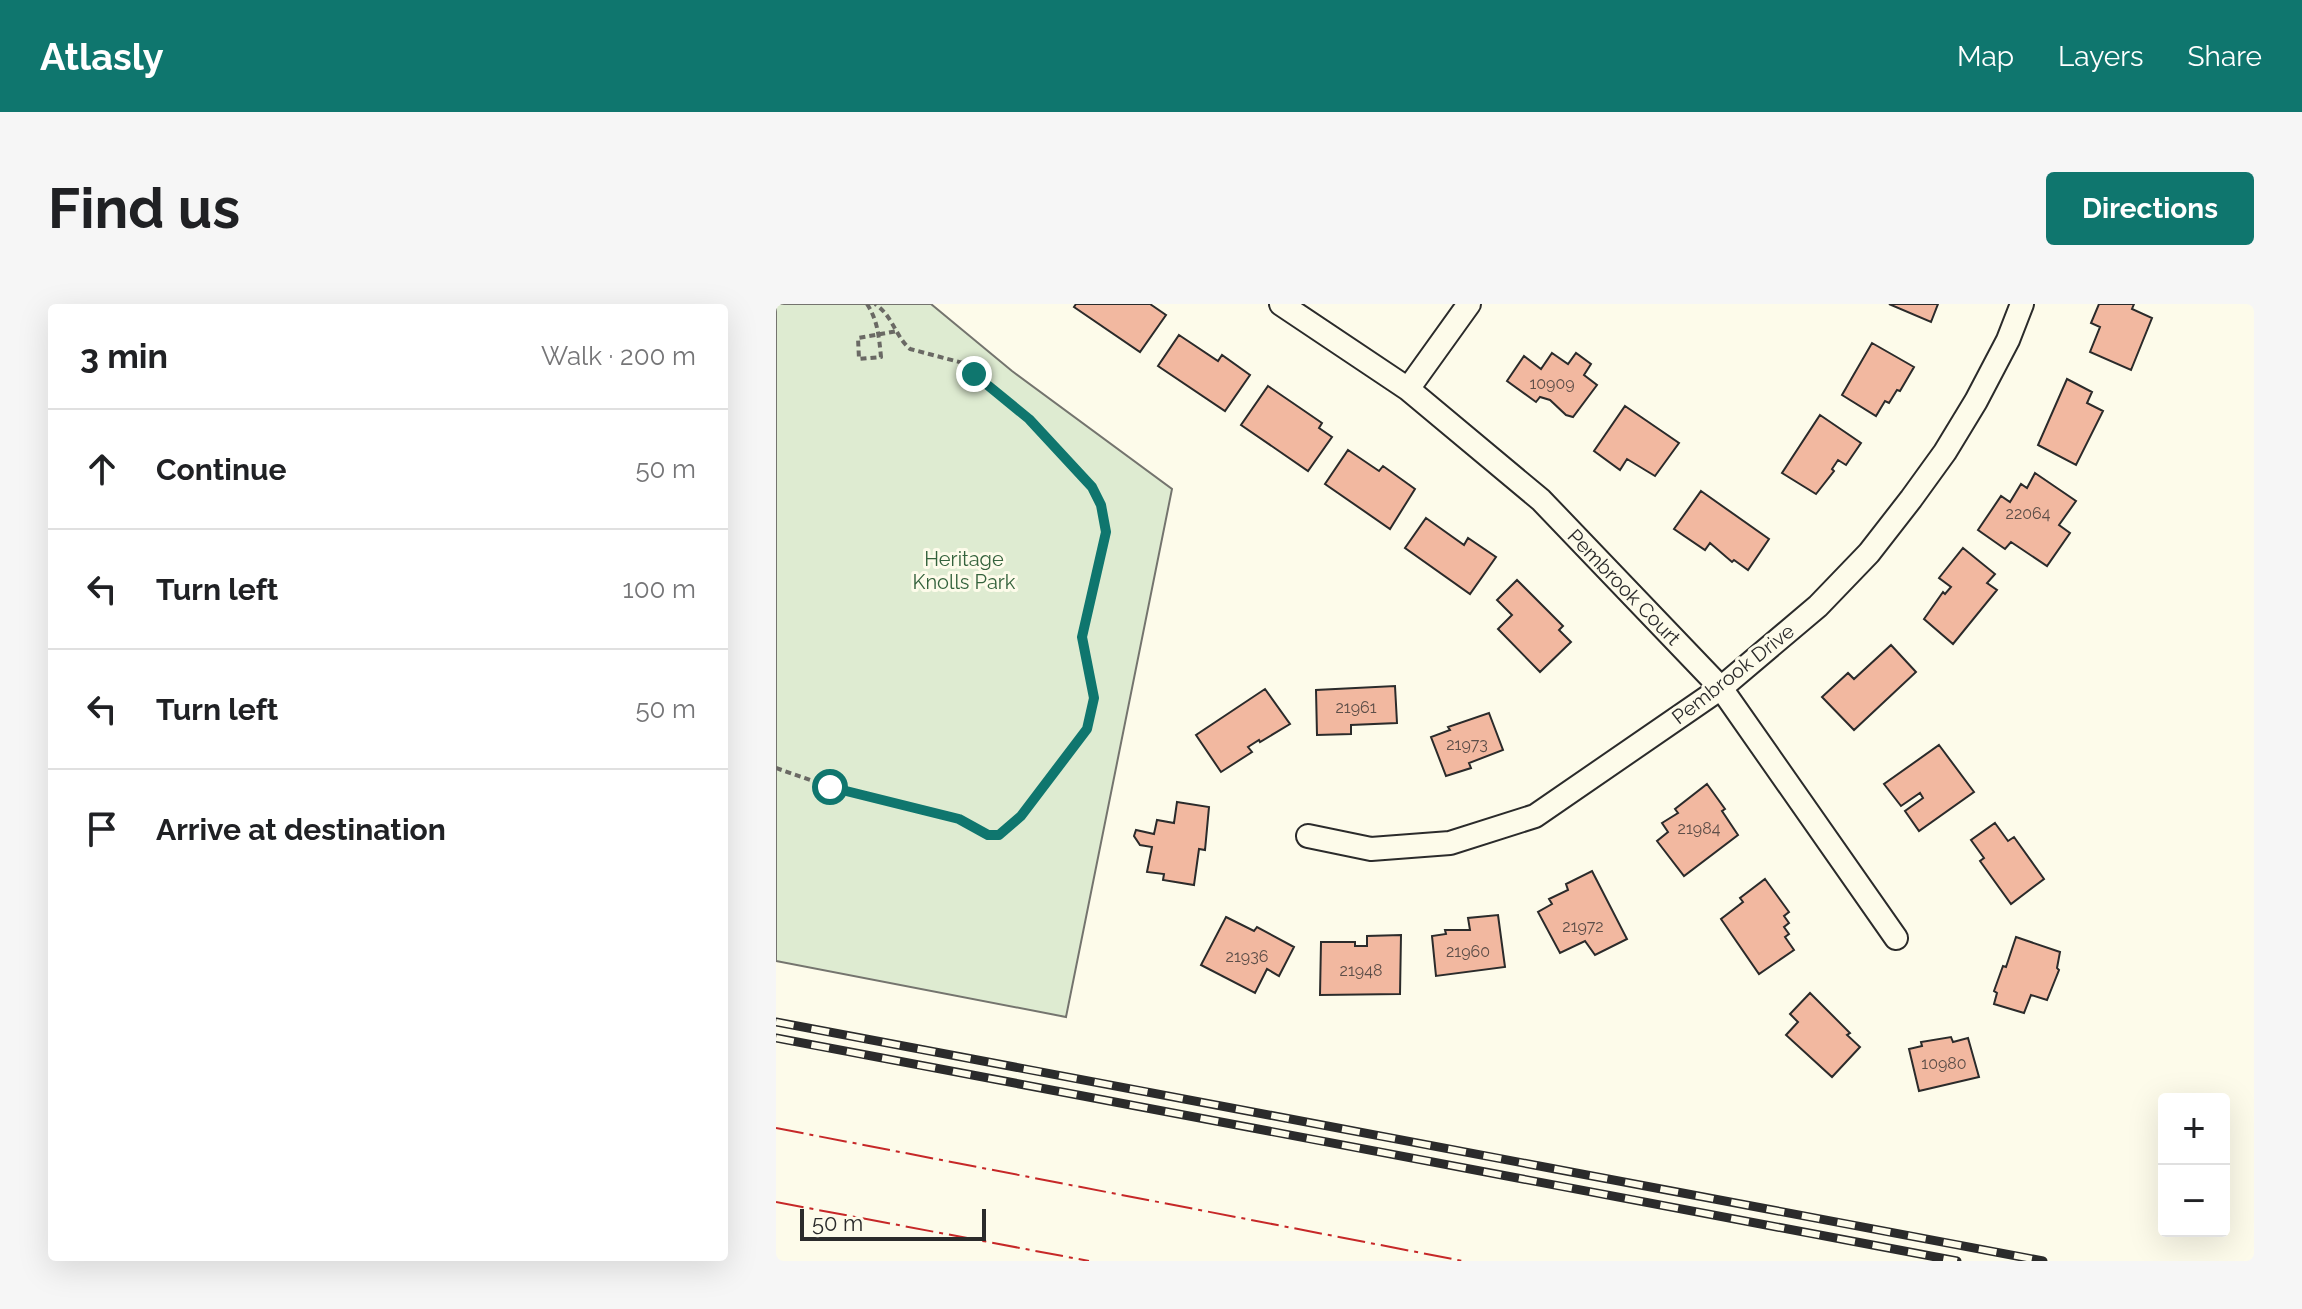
<!DOCTYPE html>
<meta charset="utf-8">
<style>
:root{--surface:#fff;--page:#f6f6f6;--text:#202124;--muted:#757577;--line:#e0e0e0;--accent:#0f766e}
body{margin:0;font-family:Raleway,sans-serif;background:var(--page);color:var(--text)}
.controls{position:absolute;right:24px;bottom:24px;display:grid;overflow:hidden;border-radius:8px;box-shadow:0 8px 32px #0002}
.controls button{width:72px;height:72px;display:grid;place-items:center;padding:0;border:0;border-bottom:2px solid var(--line);background:var(--surface);color:var(--text);font:40px sans-serif}
.scale{position:absolute;left:24px;bottom:20px;width:186px;box-sizing:border-box;padding-left:8px;border:4px solid #2b2b2b;border-top:0;font-size:22px;line-height:28px;white-space:nowrap;color:#2b2b2b;-webkit-text-stroke:6px #fdfbea;paint-order:stroke}
.stop{position:absolute;width:24px;height:24px;margin:-18px;border:6px solid #0f766e;border-radius:50%;background:#fff}
.stop.end{background:#0f766e;border-color:#fff;box-shadow:0 2px 8px #0008}
.list{margin:0;padding:0;list-style:none}
h2{display:flex;justify-content:space-between;align-items:center;height:104px;margin:0;padding:0 32px;font-size:34px}
h2 small{font-size:26px;font-weight:400;color:var(--muted)}
.list li{display:grid;grid-template-columns:52px 1fr auto;gap:24px;align-items:center;box-sizing:border-box;height:120px;padding:0 32px;border-top:2px solid var(--line)}
.list b{display:block;font-size:30px;white-space:nowrap}
.list em{font-size:26px;font-style:normal;color:var(--muted)}
.icon{flex:none;width:44px;height:44px;fill:none;stroke:currentColor;stroke-width:2;stroke-linecap:round;stroke-linejoin:round}
.map{position:relative;flex:none;width:1478px;height:957px;overflow:hidden;border-radius:8px}
header{display:flex;align-items:center;gap:48px;box-sizing:border-box;height:112px;padding:0 40px;background:var(--accent);color:#fff}
header strong{font-size:38px}
nav{display:flex;gap:44px;margin-inline-start:auto;font-size:28px}
.intro{display:flex;align-items:center;justify-content:space-between;box-sizing:border-box;height:192px;padding:0 48px}
h1{margin:0;font-size:56px}
.button{padding:20px 36px;border-radius:8px;background:var(--accent);color:#fff;font-size:28px;font-weight:700}
main{display:flex;gap:48px;padding:0 48px}
aside{flex:1;background:var(--surface);border-radius:8px;box-shadow:0 8px 32px #0002}
.map>svg:first-child{display:block}
.green{fill:#deebd1;stroke:#74746e;stroke-width:2}
.building{fill:#f2b8a0;stroke:#2b2b2b;stroke-width:2}
.lines{fill:none;stroke-linecap:round;stroke-linejoin:round}
.minor-casing{stroke:#2b2b2b;stroke-width:26}
.path{stroke:#6a6964;stroke-width:4;stroke-dasharray:6 4;stroke-linecap:butt}
.minor{stroke:#fdfbea;stroke-width:22}
.rail-casing{stroke:#2b2b2b;stroke-width:9}
.rail{stroke:#fdfbea;stroke-width:6;stroke-dasharray:18;stroke-linecap:butt}
.power{stroke:#c62828;stroke-width:2;stroke-dasharray:28 6 4 6;stroke-linecap:butt}
.route{stroke:#0f766e;stroke-width:10}
.labels{text-anchor:middle;dominant-baseline:central;stroke-width:6;stroke-linejoin:round;paint-order:stroke}
.number-label{font-size:16px;fill:#5d4e48}
.park-label{font-size:20px;fill:#34623c;stroke:#fdfbea}
.street-label{font-size:20px;fill:#2b2b2b;stroke:#fdfbea}
</style>
<header>
<strong>Atlasly</strong>
<nav><a>Map</a><a>Layers</a><a>Share</a></nav>
</header>
<div class="intro"><h1>Find us</h1><a class="button">Directions</a></div>
<main>
<aside>
<h2>3 min<small>Walk · 200 m</small></h2>
<ul class="list">
<li><svg class="icon" aria-label="ahead" viewBox="0 0 24 24"><path d="M12 20V5M6 11l6-6 6 6"/></svg><div><b>Continue</b></div><em>50 m</em></li>
<li><svg class="icon" aria-label="left" viewBox="0 0 24 24"><path d="M17 20v-9H6M10 6l-5 5 5 5"/></svg><div><b>Turn left</b></div><em>100 m</em></li>
<li><svg class="icon" aria-label="left" viewBox="0 0 24 24"><path d="M17 20v-9H6M10 6l-5 5 5 5"/></svg><div><b>Turn left</b></div><em>50 m</em></li>
<li><svg class="icon" aria-label="arrive" viewBox="0 0 24 24"><path d="M6 21V4h12l-3 4 3 4H6"/></svg><div><b>Arrive at destination</b></div></li>
</ul>
</aside>
<div class="map">
<svg width="1478" height="957" viewBox="0 0 1478 957">
<rect width="100%" height="100%" fill="#fdfbea"/>
<!-- green -->
<path class="green" d="M0,0H155L236,67L396,185L290,713L0,657Z"/>
<!-- building -->
<path class="building" d="M300,0H374L390,11L364,48L298,3Z
M1113,0H1162L1155,18Z
M1323,0H1358L1356,5L1376,14L1355,66L1314,48L1324,23L1315,19Z
M403,31L442,57L446,51L474,71L449,107L382,62Z
M1096,39L1138,63L1124,87L1121,86L1113,99L1109,97L1100,112L1066,91Z
M776,49L792,60L800,49L815,60L808,71L821,81L797,113L790,111L774,96L764,93L760,98L731,77L748,52L765,65Z
M1291,75L1316,88L1311,99L1327,107L1300,161L1262,141Z
M492,82L546,119L543,124L556,133L532,167L465,121Z
M849,102L903,139L879,172L851,155L844,166L818,147Z
M1044,111L1085,139L1070,161L1062,156L1056,165L1058,167L1040,190L1006,169Z
M572,146L603,167L607,162L639,185L614,225L549,180Z
M1259,169L1300,197L1283,221L1294,229L1271,262L1235,238L1229,245L1202,226L1225,192L1234,198L1245,180L1251,184Z
M925,187L993,235L972,266L958,256L956,258L934,239L929,246L898,225Z
M650,214L688,241L692,234L720,253L694,290L629,244Z
M1187,244L1219,270L1211,279L1221,286L1177,340L1148,315L1167,288L1169,290L1175,283L1163,274Z
M741,276L787,322L783,326L795,338L764,368L722,325L736,311L721,296Z
M1115,341L1140,368L1078,426L1046,393L1072,369L1078,375Z
M619,382L621,419L575,421V430L541,431L540,386Z
M489,385L514,420L484,438L483,436L472,443L476,448L445,468L420,431Z
M713,409L727,446L693,459L695,464L670,472L655,433L674,426L672,423Z
M1163,441L1198,488L1143,527L1129,507L1147,494L1144,489L1125,502L1108,480Z
M931,480L949,505L946,507L962,531L908,572L881,537L892,528L886,519L902,509L899,505Z
M401,498L433,503L429,546L423,545L418,581L387,576L388,570L371,568L376,543L364,541L358,532L360,526L378,530L381,516L398,519Z
M1219,519L1232,537L1238,533L1268,575L1235,600L1204,557L1208,554L1195,536Z
M816,567L851,635L819,651L809,637L784,649L762,608L776,600L773,595L792,586L790,580Z
M989,575L1013,608L1008,612L1013,619L1008,623L1013,630L1009,633L1018,646L983,670L945,615L967,598L964,594Z
M722,611L729,663L660,672L656,632L670,630L669,626H694L692,614Z
M450,613L478,627L481,623L518,643L503,672L491,665L479,689L425,661Z
M625,631L624,690L544,691L545,638H579V642H591V632Z
M1240,633L1284,648L1281,664L1283,666L1271,696L1255,691L1248,709L1218,700L1221,689L1218,687L1227,662L1230,663Z
M1034,689L1074,729L1071,731L1084,743L1056,773L1010,731L1022,718L1014,710Z
M1175,733L1177,738L1192,734L1203,773L1143,787L1133,745L1146,742L1145,738Z"/>
<g class="lines">
<!-- minor casing -->
<g class="minor-casing">
<path id="minor" d="M505,0L632,85L765,196L945,384L1120,634
M632,85L693,0
M532,532L595,545L674,539L759,512L945,384L1042,302L1093,249L1135,195L1169,148L1200,97L1232,36L1246,0"/>
</g>
<!-- path -->
<path class="path" d="M91,0C102,17 103,33 105,53L83,55L82,34L122,27
M0,464L54,483L183,515L218,531L232,524L245,512L311,425L318,394L306,333L330,228L329,217L325,201L316,183L253,115L187,59L134,45C119,32 117,12 99,0"/>
<!-- minor -->
<use href="#minor" class="minor"/>
<!-- rail casing -->
<g class="rail-casing">
<path id="rail" d="M0,718L1267,957
M0,734L1181,957"/>
</g>
<!-- rail -->
<use href="#rail" class="rail"/>
<!-- power -->
<path class="power" d="M0,824L687,957
M0,898L313,957"/>
</g>
<g class="lines">
<!-- route -->
<path class="route" d="M54,483L183,515L212,531H223L245,512L311,425L318,394L306,333L330,228L325,201L316,183L253,115L198,70"/>
</g>
<g class="labels">
<!-- number labels -->
<g class="number-label">
<text x="776" y="79">10909</text>
<text x="1252" y="209">22064</text>
<text x="580" y="403">21961</text>
<text x="691" y="440">21973</text>
<text x="923" y="524">21984</text>
<text x="807" y="622">21972</text>
<text x="692" y="647">21960</text>
<text x="471" y="652">21936</text>
<text x="585" y="666">21948</text>
<text x="1168" y="759">10980</text>
</g>
<!-- park labels -->
<g class="park-label">
<text x="188" y="255">Heritage<tspan x="188" dy="23">Knolls Park</tspan></text>
</g>
<!-- street labels -->
<g class="street-label">
<text transform="translate(848 283) rotate(46)">Pembrook Court</text>
<text transform="translate(957 370) rotate(-38)">Pembrook Drive</text>
</g>
</g>
</svg>
<div class="controls">
<button>+</button>
<button>−</button>
</div>
<div class="scale">50 m</div>
<div class="stop" style="left:54px;top:483px"></div>
<div class="stop end" style="left:198px;top:70px"></div>
</div>
</main>
